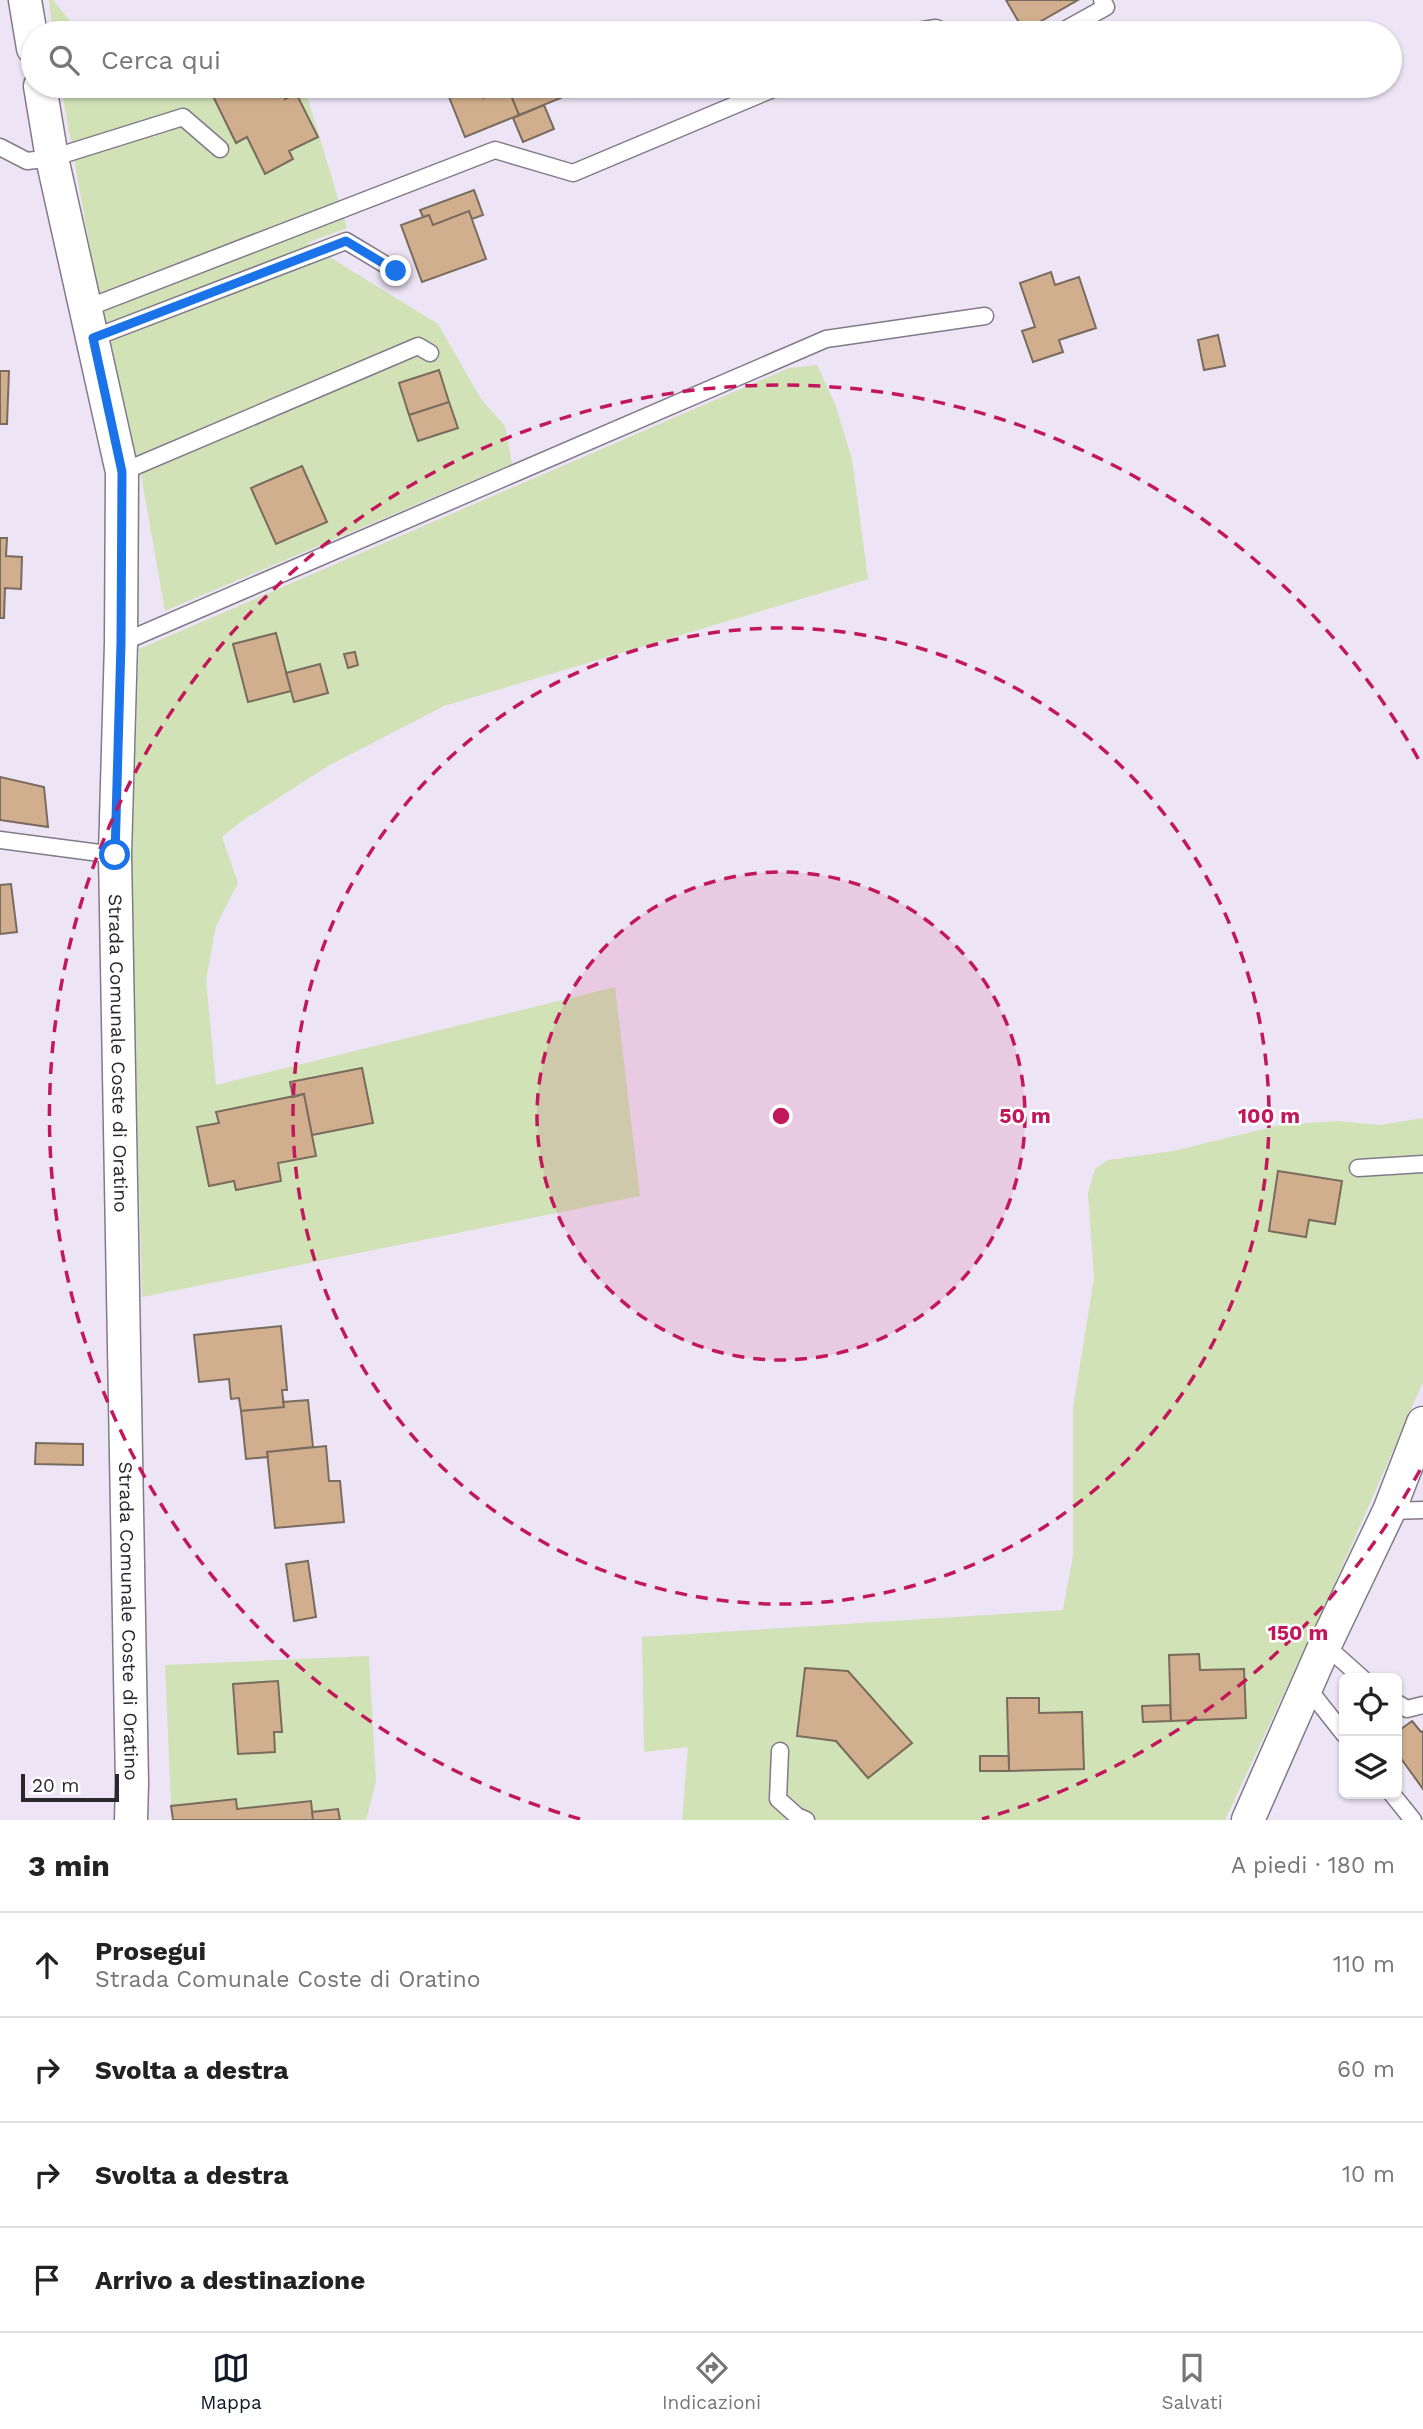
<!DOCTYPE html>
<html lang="it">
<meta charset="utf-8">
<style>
:root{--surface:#fff;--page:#f2f2f2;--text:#222;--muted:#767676;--line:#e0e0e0;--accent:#111827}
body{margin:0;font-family:"Work Sans",sans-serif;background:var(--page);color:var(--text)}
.controls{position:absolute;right:21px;bottom:21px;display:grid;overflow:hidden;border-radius:10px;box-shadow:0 2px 5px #0004}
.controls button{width:63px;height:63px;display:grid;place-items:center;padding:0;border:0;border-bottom:2px solid var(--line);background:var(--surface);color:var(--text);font:35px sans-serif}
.scale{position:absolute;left:21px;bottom:18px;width:98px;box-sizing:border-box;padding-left:7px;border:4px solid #29262d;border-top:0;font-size:19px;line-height:24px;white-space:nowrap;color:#29262d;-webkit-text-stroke:5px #fff;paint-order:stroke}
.stop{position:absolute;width:21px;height:21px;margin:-16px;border:5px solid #1a73e8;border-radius:50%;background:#fff}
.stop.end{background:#1a73e8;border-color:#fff;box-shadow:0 2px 7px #0008}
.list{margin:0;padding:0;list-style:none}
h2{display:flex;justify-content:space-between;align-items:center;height:91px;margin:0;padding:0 28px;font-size:30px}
h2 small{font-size:23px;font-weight:400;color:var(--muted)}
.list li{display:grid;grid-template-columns:46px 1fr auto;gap:21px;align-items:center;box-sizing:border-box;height:105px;padding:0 28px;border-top:2px solid var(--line)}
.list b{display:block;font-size:26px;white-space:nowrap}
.list p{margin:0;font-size:23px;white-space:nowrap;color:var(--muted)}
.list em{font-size:23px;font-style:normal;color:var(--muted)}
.icon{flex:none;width:38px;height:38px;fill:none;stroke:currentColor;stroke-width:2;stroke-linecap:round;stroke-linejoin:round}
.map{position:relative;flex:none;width:1423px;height:1820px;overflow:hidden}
.search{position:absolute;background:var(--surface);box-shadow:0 2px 5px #0004;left:21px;right:21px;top:21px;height:77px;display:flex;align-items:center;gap:18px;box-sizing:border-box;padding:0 24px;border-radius:38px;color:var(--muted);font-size:26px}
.sheet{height:511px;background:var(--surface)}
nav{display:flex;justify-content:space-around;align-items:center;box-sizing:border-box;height:98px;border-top:2px solid var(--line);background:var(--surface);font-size:19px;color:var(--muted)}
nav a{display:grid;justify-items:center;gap:4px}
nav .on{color:var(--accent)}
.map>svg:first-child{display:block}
.green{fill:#d1e2b7}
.building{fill:#d1af8e;stroke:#796b5e;stroke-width:2}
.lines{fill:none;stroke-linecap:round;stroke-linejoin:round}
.lane-casing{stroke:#82798a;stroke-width:19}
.street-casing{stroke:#82798a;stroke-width:35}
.lane{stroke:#fff;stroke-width:16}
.street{stroke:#fff;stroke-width:32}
.route{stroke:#1a73e8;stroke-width:9}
.ring{fill:none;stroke:#c2185b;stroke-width:3.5;stroke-dasharray:12 9}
.labels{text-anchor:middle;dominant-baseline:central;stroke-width:5;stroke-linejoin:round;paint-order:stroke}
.street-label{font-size:19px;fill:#29262d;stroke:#fff}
.centre{fill:#c2185b;stroke:#fff;stroke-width:3.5}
.ring-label{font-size:21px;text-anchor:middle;font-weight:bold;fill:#c2185b;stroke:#fff;stroke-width:5;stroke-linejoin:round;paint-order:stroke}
</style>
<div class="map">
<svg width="1423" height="1820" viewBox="0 0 1423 1820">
<rect width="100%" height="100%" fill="#ede4f6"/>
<!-- green -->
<path class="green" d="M49,0H53L80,33H53Z
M61,86H304L347,228L307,243L438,324L481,399L505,426L512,464L165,611L141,475L134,447L125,444Z
M817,365L835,404L852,459L868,579L444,706L328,766L239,823L222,837L238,883L216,926L206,980L216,1085L615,987L640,1196L142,1297L131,877L139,649L789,368Z
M1423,1118V1382L1331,1592L1225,1820H682L688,1747L644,1752L642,1637L1063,1610L1073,1556V1408L1094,1278L1088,1193L1095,1169L1108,1160L1173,1151L1280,1125L1338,1121L1379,1125Z
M369,1656L376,1781L366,1820H340L338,1809L312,1812L311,1802L237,1809L236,1799L171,1806L165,1665Z"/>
<!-- building -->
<path class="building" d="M1006,0H1078L1024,31Z
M219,86H279L285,99L296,93L318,137L289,151L293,159L265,174L247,137L236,143L210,90Z
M444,86H478L449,97Z
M478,86H507L508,88L483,98Z
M478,86L483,98L508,88L519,115L465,137L449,97Z
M514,86H565L568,95L519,115L508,88Z
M633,86H667L638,97Z
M544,105L554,129L523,142L513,118Z
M474,190L483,215L472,219L469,211L433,225L429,215L423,217L420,210Z
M469,211L486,259L422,282L401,225L429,215L433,225Z
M1051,272L1055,285L1079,277L1096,328L1059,340L1063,352L1033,362L1022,331L1035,327L1020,283Z
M1218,335L1225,366L1204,370L1198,340Z
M439,370L449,402L409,415L399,383Z
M0,371H9L7,424H0Z
M449,402L458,428L418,441L409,415Z
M302,466L327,522L276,544L251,488Z
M0,538H7L6,556L22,557L21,589L5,588L4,618H0Z
M276,633L291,691L248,702L233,644Z
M355,652L358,665L348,668L344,654Z
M320,664L328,693L294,702L286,673Z
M0,777L44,787L48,827L0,820Z
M11,884L17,932L0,934V885Z
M362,1068L373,1123L312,1135L304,1094L293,1097L290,1082Z
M304,1094L316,1156L278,1163L281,1181L236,1190L234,1181L209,1186L197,1127L219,1123L216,1112Z
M1278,1171L1342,1181L1335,1224L1309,1220L1306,1237L1269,1231Z
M281,1326L287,1390H282L284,1407L241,1411L239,1398L231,1399L229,1379L199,1382L194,1335Z
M308,1400L313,1447L267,1452L268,1457L246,1459L241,1411L284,1407L283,1402Z
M36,1443L83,1444V1465L35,1464Z
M326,1446L329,1481H340L344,1522L275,1528L267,1452Z
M308,1561L316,1617L294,1621L286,1564Z
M1199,1654L1200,1670L1244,1669L1246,1718L1171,1721L1169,1655Z
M805,1668L848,1671L912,1743L868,1778L836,1741L797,1736Z
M278,1681L282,1732H274L275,1752L238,1754L233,1684Z
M1007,1698H1039V1713L1082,1712L1084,1769L1009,1771Z
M1170,1705L1171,1721L1143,1722L1142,1706Z
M1412,1721L1421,1732L1423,1731V1789L1397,1753V1732Z
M980,1756H1009V1771H980Z
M236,1799L237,1809L311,1801L313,1820H173L171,1806Z
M338,1809L340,1820H313L312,1812Z"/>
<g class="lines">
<!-- lane casing -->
<g class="lane-casing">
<path id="lane" d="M905,33L936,28L949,33
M1059,33L1106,7L1102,0
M0,147L27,161L52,158L183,117L220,149
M87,308L495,150L573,173L780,86
M93,338L346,241L396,271
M122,472L418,346L430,353
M121,643L826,339L985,316
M0,840L115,855
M1358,1168L1423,1164
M1389,1511L1423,1510
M1325,1645L1362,1678
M1306,1686L1344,1734
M1397,1703L1407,1709L1423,1705
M780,1751L778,1799L797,1816L806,1820
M1392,1794L1413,1820"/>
</g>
<!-- street casing -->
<g class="street-casing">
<g id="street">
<path d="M25,0L33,48"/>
<path id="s1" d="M40,86L52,158L122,472L121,643L115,855L132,1783L131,1820"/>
<path d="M1248,1820L1325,1645L1389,1511L1423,1423"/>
</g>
</g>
<!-- lane -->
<use href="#lane" class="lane"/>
<!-- street -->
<use href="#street" class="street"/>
</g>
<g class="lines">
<!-- route -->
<path class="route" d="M115,855L121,643L122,472L93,338L346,241L396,271"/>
</g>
<!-- distance rings -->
<circle cx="781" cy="1116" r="244" fill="#c2185b" fill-opacity=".12"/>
<g class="ring">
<circle cx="781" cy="1116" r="244"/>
<circle cx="781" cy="1116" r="488"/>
<path d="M1420 1470A731 731 0 0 1 982 1819M580 1819A731 731 0 1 1 1420 762"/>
</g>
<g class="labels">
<!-- street labels -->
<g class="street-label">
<text stroke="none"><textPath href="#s1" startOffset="976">Strada Comunale Coste di Oratino</textPath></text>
<text stroke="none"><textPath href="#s1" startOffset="1544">Strada Comunale Coste di Oratino</textPath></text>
</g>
</g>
<circle cx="781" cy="1116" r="10" class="centre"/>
<g class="ring-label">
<text x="1025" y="1123">50 m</text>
<text x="1269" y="1123">100 m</text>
<text x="1298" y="1640">150 m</text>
</g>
</svg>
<div class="controls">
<button><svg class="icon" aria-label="locate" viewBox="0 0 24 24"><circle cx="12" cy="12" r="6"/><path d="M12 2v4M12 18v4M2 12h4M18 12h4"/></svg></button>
<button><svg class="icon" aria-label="layers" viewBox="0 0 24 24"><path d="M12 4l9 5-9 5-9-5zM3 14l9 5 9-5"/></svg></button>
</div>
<div class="scale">20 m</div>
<div class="stop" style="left:115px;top:855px"></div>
<div class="stop end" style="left:396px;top:271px"></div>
<div class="search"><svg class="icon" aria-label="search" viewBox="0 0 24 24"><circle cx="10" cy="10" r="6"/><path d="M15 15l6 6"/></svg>Cerca qui</div>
</div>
<section class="sheet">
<h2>3 min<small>A piedi · 180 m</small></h2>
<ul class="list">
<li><svg class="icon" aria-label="ahead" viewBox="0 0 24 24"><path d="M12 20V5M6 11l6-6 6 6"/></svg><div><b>Prosegui</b><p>Strada Comunale Coste di Oratino</p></div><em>110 m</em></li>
<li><svg class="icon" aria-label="right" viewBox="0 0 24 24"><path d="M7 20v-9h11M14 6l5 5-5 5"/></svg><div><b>Svolta a destra</b></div><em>60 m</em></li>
<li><svg class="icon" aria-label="right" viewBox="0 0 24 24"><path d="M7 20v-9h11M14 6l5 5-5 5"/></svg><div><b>Svolta a destra</b></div><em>10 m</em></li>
<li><svg class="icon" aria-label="arrive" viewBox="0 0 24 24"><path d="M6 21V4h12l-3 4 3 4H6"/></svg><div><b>Arrivo a destinazione</b></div></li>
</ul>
</section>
<nav>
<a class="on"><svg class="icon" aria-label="map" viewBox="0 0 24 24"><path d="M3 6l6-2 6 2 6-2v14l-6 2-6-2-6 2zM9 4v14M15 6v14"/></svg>Mappa</a>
<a><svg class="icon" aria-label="directions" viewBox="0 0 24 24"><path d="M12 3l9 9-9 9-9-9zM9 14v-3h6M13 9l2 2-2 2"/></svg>Indicazioni</a>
<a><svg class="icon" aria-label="saved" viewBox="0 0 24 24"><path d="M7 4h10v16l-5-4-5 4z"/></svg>Salvati</a>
</nav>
